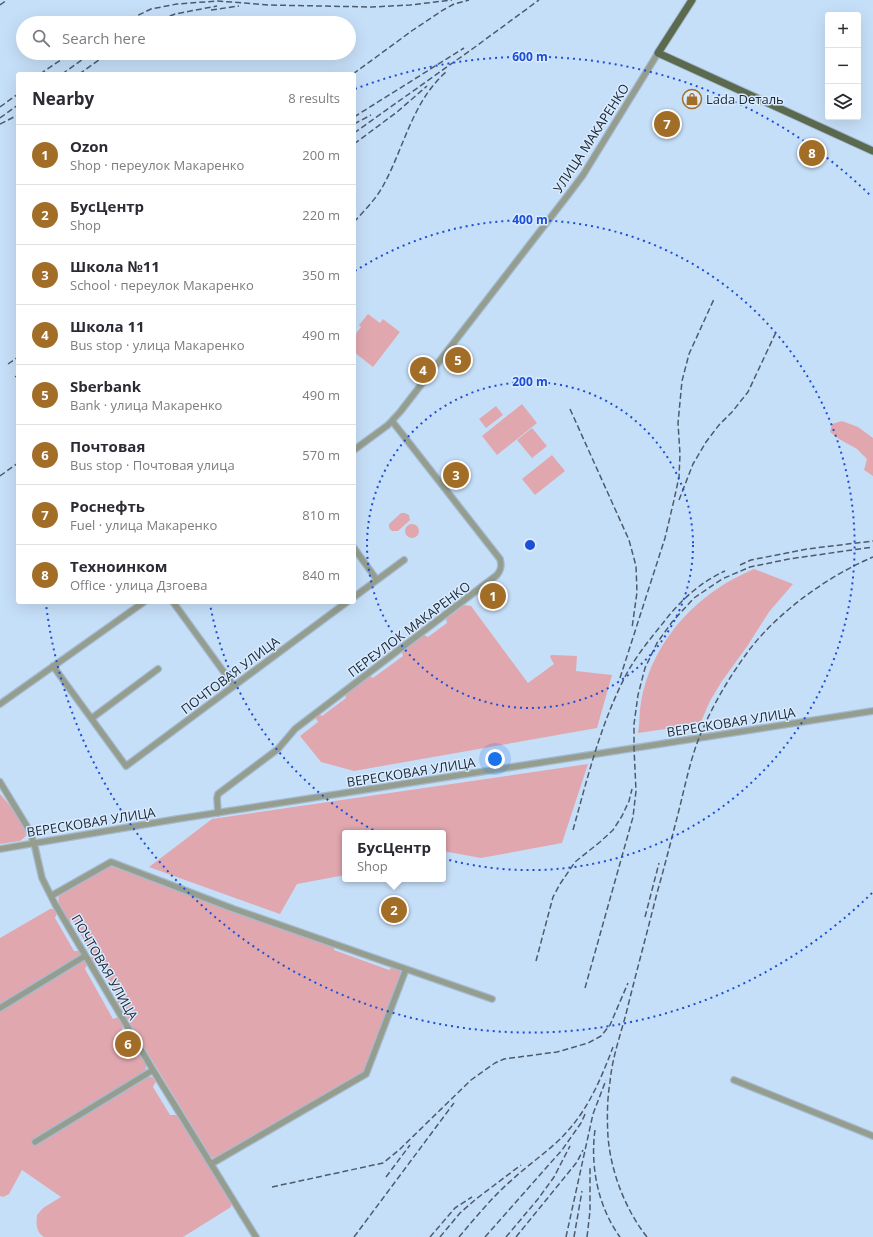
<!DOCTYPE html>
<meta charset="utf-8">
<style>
:root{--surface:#fff;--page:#f7f7f7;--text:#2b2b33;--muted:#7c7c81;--line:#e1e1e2;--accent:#a26d26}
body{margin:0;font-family:"Open Sans",sans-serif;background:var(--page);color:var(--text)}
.controls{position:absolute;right:12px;top:12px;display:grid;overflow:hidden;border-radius:4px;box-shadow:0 4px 16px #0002}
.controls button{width:36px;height:36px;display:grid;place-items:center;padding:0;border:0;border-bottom:1px solid var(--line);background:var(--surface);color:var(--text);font:20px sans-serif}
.you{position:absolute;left:495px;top:759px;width:14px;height:14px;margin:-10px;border:3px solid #fff;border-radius:50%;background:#1a73e8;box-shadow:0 0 0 6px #1a73e833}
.badge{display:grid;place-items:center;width:26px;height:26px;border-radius:50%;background:var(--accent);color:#fff;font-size:13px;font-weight:700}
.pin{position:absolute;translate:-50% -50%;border:2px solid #fff;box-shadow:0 1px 4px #0006}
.popup{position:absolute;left:342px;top:830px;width:104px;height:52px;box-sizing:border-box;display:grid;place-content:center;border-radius:4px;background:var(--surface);filter:drop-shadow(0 1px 3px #0005);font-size:13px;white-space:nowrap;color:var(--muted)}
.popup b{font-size:15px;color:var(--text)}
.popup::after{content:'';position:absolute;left:50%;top:100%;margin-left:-8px;border:8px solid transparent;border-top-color:var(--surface)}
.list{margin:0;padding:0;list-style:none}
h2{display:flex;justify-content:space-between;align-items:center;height:52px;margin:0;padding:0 16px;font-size:17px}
h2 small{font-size:13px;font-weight:400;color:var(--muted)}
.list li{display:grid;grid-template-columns:26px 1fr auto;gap:12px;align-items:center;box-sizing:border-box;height:60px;padding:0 16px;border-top:1px solid var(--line)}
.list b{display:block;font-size:15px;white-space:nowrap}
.list p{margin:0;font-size:13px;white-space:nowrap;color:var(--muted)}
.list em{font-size:13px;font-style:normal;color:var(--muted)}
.icon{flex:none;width:22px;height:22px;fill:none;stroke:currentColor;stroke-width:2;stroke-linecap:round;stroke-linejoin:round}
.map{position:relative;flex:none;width:873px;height:1237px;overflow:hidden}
.search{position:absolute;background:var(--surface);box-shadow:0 4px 16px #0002;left:16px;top:16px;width:340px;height:44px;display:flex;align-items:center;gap:10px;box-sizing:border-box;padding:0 14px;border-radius:22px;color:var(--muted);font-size:15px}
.panel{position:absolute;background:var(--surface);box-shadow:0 4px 16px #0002;left:16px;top:72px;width:340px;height:532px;border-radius:4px}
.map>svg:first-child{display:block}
.green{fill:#e1a7af}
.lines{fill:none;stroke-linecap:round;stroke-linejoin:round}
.minor-casing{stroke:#a4bad0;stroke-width:8}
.major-casing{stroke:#a4bad0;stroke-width:9}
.minor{stroke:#959e8e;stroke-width:5.5}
.major{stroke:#5b6a4e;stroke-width:7}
.rail{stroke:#4d5c6c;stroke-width:1.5;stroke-dasharray:6 3;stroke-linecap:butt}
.ring{fill:none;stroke:#1d4ed8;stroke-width:2;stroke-dasharray:2 4}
.labels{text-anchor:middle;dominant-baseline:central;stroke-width:3;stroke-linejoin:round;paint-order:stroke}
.poi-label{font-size:13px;fill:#1b2632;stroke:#d9ebff;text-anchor:start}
.street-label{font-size:13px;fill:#1b2632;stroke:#d9ebff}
.centre{fill:#1d4ed8;stroke:#d9ebff;stroke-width:2}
.ring-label{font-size:12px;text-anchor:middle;font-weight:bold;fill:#1d4ed8;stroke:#d9ebff;stroke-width:3;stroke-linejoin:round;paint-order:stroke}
</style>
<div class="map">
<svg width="873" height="1237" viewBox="0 0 873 1237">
<rect width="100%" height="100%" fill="#c6dff8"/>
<!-- green -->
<path class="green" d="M368,314L380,323L383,319L400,332L373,367L354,352V336L361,327L359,325Z
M522,404L537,423L497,455L482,436Z
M496,406L503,415L486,428L479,419Z
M842,421L858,427L873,438V476L864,470L867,459L857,449L839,439L830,432L832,424Z
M532,428L547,446L532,458L517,440Z
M552,455L565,471L535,495L522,479Z
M401,513H405L409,515L410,520L398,531H392L389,528V524Z
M405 531a7 7 0 1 1 14 0a7 7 0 1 1-14 0Z
M754,569L793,584L769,612L748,645L722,681L710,701L700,724L638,733C640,723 639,712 641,702C649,656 678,615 717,589C728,581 741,575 754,569Z
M464,605L471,606L528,683L554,664L550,657L551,655H554L577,656L576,671L612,675L597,728L354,771L321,762L300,736L318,722L315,717L319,714L322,716L346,698L345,694L370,676L373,678L403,656L402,652L424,635L428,637L447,623L446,619Z
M588,764L562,843L481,858L443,851V833H345V875L297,884L280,914L149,867L212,819Z
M0,794C8,803 26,824 26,836L20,841L0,844Z
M111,866L233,911L334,947V950L389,970L392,967L400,970L401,974L363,1073L215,1159L211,1157L117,1003L118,997L101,966L94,963L91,957L93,956L73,921L69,922C65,914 54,902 60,894Z
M50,909C54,908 56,910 57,913L55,918L74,951H79L87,965L85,969L113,1019L118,1017L123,1026L122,1030L134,1051L140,1053L146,1064V1069L144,1072L148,1077H152L156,1081L153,1087L170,1115H177L231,1202V1207L183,1237H44C36,1232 36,1224 37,1215L43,1208L61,1197L22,1170L9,1194L3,1197L0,1196V938Z"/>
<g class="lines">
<!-- minor casing -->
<g class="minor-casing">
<path id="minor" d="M354,450L388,425L400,412L568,195L583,175L658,53
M354,548L377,580
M354,597L404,560
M173,602L234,686
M53,666L126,766L347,602
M0,704L144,602
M92,718L158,669
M0,782L28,828L34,843L42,878L55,904L153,1070L256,1237
M218,813L217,798L218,794L278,749L295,729L497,575C501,570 502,566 500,559L392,421
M0,849L177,819L873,711
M51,896L111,862L234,909L492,999
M0,1008L85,956
M734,1080L873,1136
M35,1142L153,1070
M211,1164L366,1074L406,969"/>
</g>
<!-- major casing -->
<g class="major-casing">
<path id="major" d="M692,0L658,53L873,151"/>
</g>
<!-- minor -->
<use href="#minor" class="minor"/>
<!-- major -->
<use href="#major" class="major"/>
<!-- rail -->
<path class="rail" d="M0,5L7,0
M211,10L239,6
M122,23L151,9L177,4L218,1L269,5L372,7L410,5L452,0
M153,23L175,14L217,6
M40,74L71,53
M62,74L83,59L94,53
M79,74L109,53
M353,74L413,30L443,10L454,4L469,0
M0,107L18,94
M354,117L464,48
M0,118L18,105
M0,124L18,115
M354,124L371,115
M354,133L475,47L539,0
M354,144L397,112L427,86
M354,222C364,211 376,199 383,186C404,148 412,102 446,72
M8,364L18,357
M15,377L18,375
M570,409L629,540L636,566L637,592L632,628
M0,476L18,463
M679,500L693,464L706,442L719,425L732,412L748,392L777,330
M740,565L751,560L807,549L873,541
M620,678L665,538L674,500L679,477L680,454L678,423L682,381L689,354L714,299
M573,830C588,776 601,722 627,673C637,655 650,639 663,623C679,602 700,582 725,571
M645,917L659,863
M536,961L553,897L560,884L575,862L600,842L613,830L622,816L629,801L632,789
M585,988L633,817L636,791L634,748V724L638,695L645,668L657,643L672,622L694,598L722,579L750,567L789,559L873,547
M595,1130C590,1166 598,1207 620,1237
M386,1177L410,1145
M272,1187L383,1163L399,1150L471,1080L495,1063L504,1059L557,1052L588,1043L601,1036L610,1025L628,983
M354,1237L454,1103
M430,1237L455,1208L472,1197
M440,1237L460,1213L476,1199L521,1165
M459,1237C476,1217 493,1196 513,1179C529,1164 550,1150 564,1135C588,1110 601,1079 613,1047
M485,1237L562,1150L581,1123L586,1112
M506,1237L538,1199L554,1177L570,1146
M516,1237L577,1162L583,1150
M566,1237L593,1114L606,1080
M574,1237L582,1191
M587,1237L590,1211V1166
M647,1237C625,1209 611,1172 608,1137C607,1119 607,1100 610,1082C612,1059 620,1036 626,1014C636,973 647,933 657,893C665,865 672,837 679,810C685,786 690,761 699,738C711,708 728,679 747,653C776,613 828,576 873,557"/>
</g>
<!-- distance rings -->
<g class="ring">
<circle cx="530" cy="545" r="163"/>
<path d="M355 271A325 325 0 1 1 210 604"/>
<path d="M872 893A488 488 0 0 1 46 604M355 89A488 488 0 0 1 872 197"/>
</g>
<!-- icons -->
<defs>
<g id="shop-ring" transform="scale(1)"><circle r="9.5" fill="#d9ebff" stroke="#a26d26" stroke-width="1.5"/><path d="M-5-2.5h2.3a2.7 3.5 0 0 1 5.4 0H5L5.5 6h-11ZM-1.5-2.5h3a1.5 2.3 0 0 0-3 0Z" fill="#a26d26"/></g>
</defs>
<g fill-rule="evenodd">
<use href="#shop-ring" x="692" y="99"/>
</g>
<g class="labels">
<!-- poi labels -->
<g class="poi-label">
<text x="706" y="99">Lada Dеталь</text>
</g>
<!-- street labels -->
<g class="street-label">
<text transform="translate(591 138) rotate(-57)">УЛИЦА МАКАРЕНКО</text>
<text transform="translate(409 629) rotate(-37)">ПЕРЕУЛОК МАКАРЕНКО</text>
<text transform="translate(230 675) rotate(-37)">ПОЧТОВАЯ УЛИЦА</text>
<text transform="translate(731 722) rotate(-9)">ВЕРЕСКОВАЯ УЛИЦА</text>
<text transform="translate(411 772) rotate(-9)">ВЕРЕСКОВАЯ УЛИЦА</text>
<text transform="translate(91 822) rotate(-9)">ВЕРЕСКОВАЯ УЛИЦА</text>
<text transform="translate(105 967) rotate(60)">ПОЧТОВАЯ УЛИЦА</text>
</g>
</g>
<circle cx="530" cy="545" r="6" class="centre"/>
<g class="ring-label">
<text x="530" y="61">600 m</text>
<text x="530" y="224">400 m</text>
<text x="530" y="386">200 m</text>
</g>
</svg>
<div class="controls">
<button>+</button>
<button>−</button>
<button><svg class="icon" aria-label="layers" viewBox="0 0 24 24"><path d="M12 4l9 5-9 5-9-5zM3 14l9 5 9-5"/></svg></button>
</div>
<div class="you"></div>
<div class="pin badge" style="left:493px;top:596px">1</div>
<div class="pin badge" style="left:394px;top:910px">2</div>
<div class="popup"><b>БусЦентр</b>Shop</div>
<div class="pin badge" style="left:456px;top:475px">3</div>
<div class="pin badge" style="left:423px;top:370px">4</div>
<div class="pin badge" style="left:458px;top:360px">5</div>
<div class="pin badge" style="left:128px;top:1044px">6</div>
<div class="pin badge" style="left:667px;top:124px">7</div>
<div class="pin badge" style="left:812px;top:153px">8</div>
<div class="search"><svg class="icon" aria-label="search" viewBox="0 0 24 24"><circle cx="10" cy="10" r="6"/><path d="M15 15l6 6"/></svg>Search here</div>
<section class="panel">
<h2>Nearby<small>8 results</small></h2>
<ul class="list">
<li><span class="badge">1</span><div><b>Ozon</b><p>Shop · переулок Макаренко</p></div><em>200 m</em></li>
<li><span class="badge">2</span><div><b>БусЦентр</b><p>Shop</p></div><em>220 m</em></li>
<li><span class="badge">3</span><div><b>Школа №11</b><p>School · переулок Макаренко</p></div><em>350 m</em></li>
<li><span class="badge">4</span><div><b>Школа 11</b><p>Bus stop · улица Макаренко</p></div><em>490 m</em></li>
<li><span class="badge">5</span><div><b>Sberbank</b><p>Bank · улица Макаренко</p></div><em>490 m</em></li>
<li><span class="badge">6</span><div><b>Почтовая</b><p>Bus stop · Почтовая улица</p></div><em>570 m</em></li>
<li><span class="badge">7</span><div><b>Роснефть</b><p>Fuel · улица Макаренко</p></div><em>810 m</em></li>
<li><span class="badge">8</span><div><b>Техноинком</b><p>Office · улица Дзгоева</p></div><em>840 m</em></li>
</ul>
</section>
</div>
